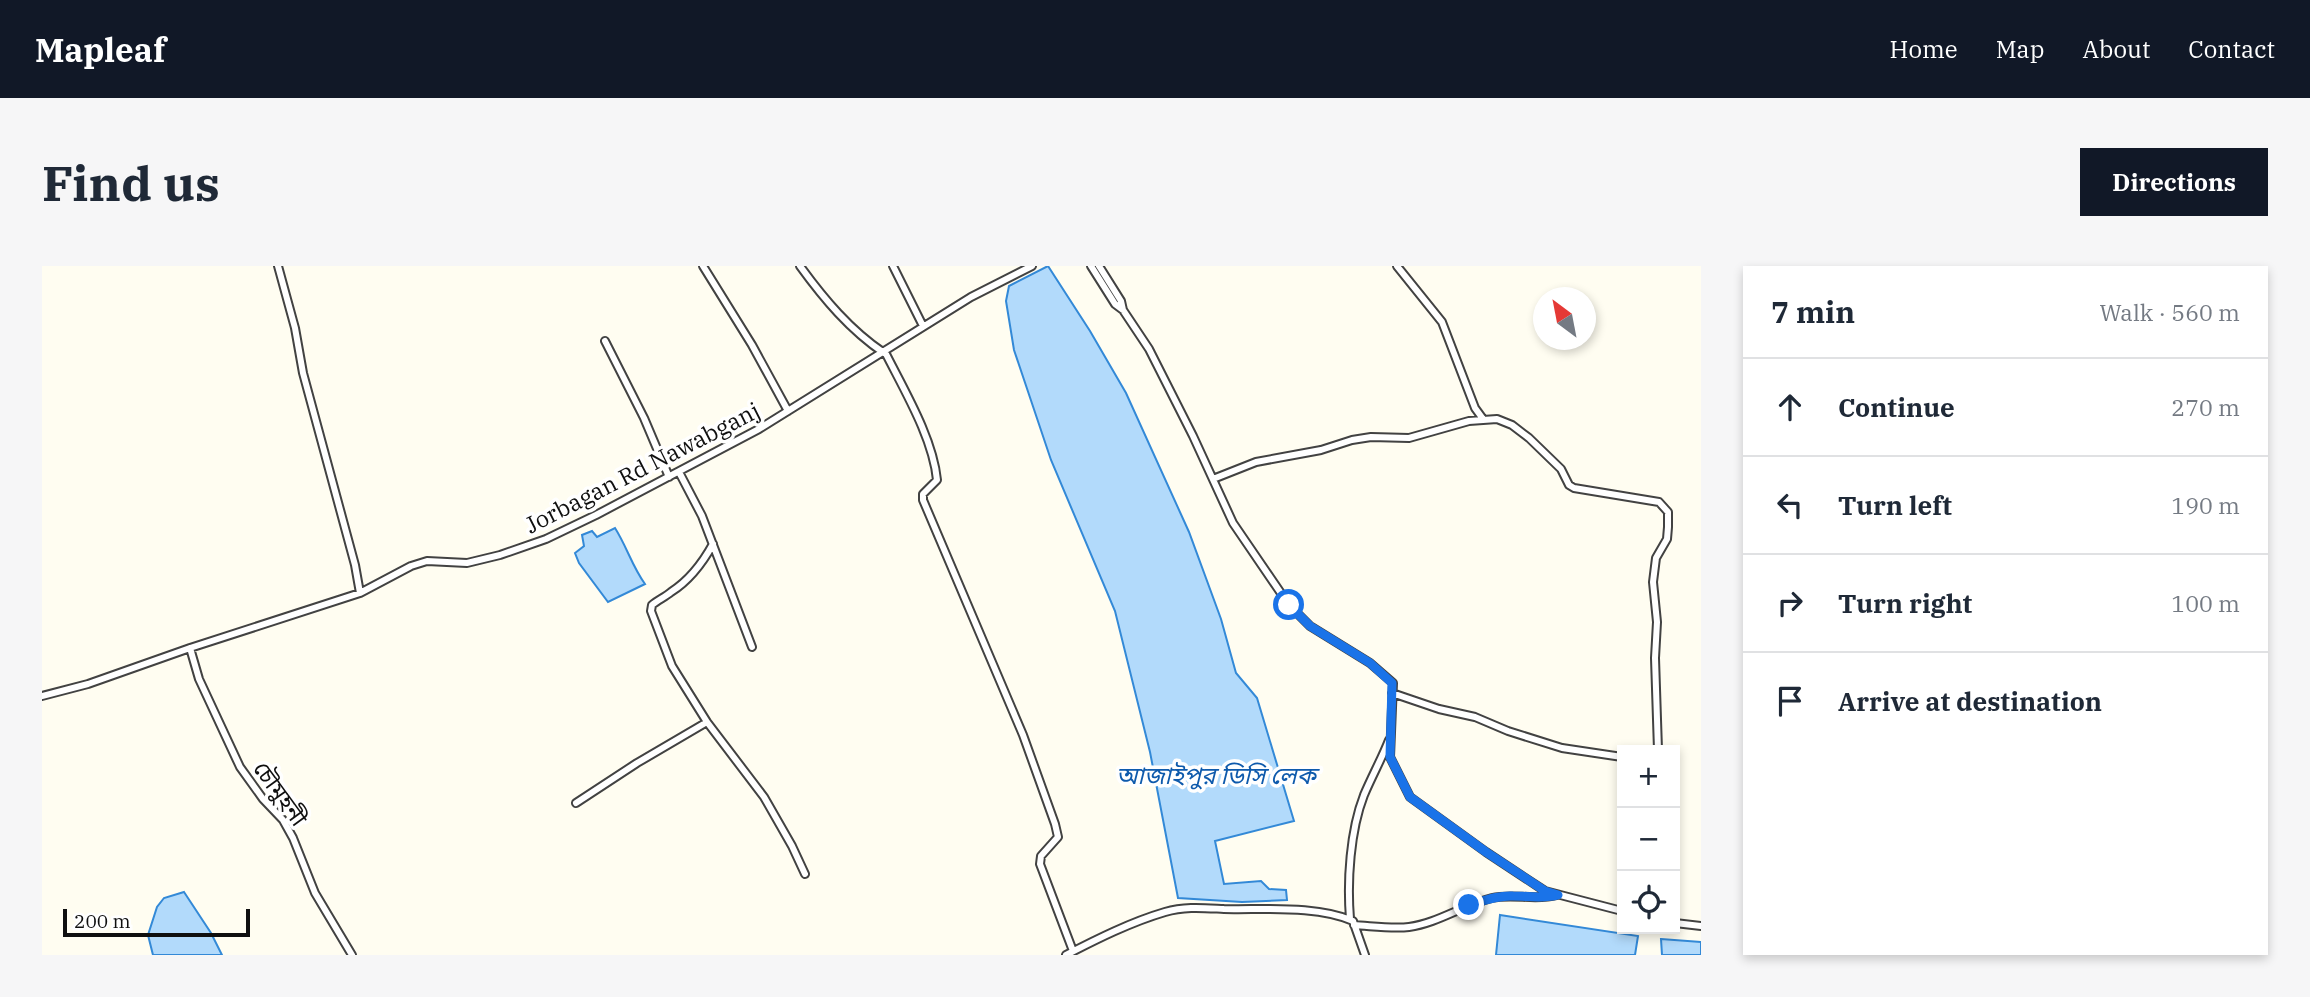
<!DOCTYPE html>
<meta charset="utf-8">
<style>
:root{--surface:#fff;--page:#f6f6f7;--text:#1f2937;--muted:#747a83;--line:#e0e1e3;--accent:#111827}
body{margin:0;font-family:"IBM Plex Serif","Noto Sans Bengali",serif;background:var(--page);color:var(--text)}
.controls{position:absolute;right:21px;bottom:21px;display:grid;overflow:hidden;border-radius:0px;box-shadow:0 4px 10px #0003}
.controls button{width:63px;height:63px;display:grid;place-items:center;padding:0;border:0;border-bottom:2px solid var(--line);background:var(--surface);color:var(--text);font:35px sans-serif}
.compass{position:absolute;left:1491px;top:21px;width:63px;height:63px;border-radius:50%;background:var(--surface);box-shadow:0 4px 10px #0003;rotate:328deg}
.scale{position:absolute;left:21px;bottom:18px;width:187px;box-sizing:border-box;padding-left:7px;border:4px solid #0f0f0f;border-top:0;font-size:19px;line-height:24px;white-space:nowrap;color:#0f0f0f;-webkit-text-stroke:5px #fff;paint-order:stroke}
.stop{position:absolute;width:21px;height:21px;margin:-16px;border:5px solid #1a73e8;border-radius:50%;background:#fff}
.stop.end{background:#1a73e8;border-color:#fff;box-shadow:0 2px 7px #0008}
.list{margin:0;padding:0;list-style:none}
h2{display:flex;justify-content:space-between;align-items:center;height:91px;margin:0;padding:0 28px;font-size:30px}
h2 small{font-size:23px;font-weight:400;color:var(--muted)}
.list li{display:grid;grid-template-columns:46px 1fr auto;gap:21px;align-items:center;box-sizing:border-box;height:98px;padding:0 28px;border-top:2px solid var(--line)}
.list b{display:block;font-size:26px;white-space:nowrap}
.list em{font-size:23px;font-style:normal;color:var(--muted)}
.icon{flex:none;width:38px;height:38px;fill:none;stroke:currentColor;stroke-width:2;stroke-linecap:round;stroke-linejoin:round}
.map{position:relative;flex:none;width:1659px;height:689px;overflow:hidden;border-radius:0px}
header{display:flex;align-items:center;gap:42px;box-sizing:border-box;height:98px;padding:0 35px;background:var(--accent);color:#fff}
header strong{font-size:33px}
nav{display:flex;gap:38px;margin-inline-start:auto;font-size:24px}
.intro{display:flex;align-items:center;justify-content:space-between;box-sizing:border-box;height:168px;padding:0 42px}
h1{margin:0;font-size:49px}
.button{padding:18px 32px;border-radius:0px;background:var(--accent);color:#fff;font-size:24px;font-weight:700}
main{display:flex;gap:42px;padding:0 42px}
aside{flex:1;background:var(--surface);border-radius:0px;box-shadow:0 4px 10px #0003}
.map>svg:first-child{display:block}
.water{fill:#b2dafb;stroke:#3389d7;stroke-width:2}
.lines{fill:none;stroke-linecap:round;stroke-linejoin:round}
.minor-casing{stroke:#424242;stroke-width:10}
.minor{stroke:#fff;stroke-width:6}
.route{stroke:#1a73e8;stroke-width:9}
.labels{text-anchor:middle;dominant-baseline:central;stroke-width:7;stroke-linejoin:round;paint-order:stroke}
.street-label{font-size:23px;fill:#0f0f0f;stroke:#fff}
.water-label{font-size:24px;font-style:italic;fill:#0e5aac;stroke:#fff}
</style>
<header>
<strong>Mapleaf</strong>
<nav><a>Home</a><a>Map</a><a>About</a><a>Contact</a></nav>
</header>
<div class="intro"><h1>Find us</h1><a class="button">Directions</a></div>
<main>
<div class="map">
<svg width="1659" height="689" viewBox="0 0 1659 689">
<rect width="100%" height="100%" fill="#fffdf1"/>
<!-- water -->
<path class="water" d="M1006,0L1048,65L1084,127L1147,266L1179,353L1194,407L1215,432L1252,555L1173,575L1182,618L1219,615L1227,623L1244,624L1245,634L1200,636L1136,632L1108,486L1073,345L1009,194L972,84L964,35L967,20Z
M573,262C585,281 590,300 603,318L566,336L537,297L533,287L542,280L540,269L550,265L555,271Z
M142,626L169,667L180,689H111L106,669L115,641L122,632Z
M1458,649L1596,670L1593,689H1454Z
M1619,673L1659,676V689H1620Z"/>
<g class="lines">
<!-- minor casing -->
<g class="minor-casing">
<path id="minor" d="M236,0L253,62L261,107L313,299L318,327
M661,0L710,79L746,145
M758,0C782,33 808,64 842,87
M851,0L881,60
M1049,0L1073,38L1081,44L1107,83L1151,170L1191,257L1247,339L1268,360L1328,397L1351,417L1348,491L1368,531L1444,586L1503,625L1580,645
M1057,0L1079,35L1081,44
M1355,0L1400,56L1433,142L1441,153
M563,75L602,152L627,211
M843,86C862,124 891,172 895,214L881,228V234L981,469L1013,558L1016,571L999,590L998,598L1031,685
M637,206L660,250L710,381
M1171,213L1214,196L1279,184L1310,174L1329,171L1367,172L1427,155L1455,153L1470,159L1487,172L1519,203L1527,219L1532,222L1617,236L1626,246V261L1625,273L1614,292L1611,316L1615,356L1613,392L1616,484
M671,278C660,298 648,314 629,326C623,331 616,334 610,339L609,345L630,400L665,456L722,531L750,580L763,608
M148,382L157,413L198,501L221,533L241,554L251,572L273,627L310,689
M1350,427L1397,443L1433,451L1466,465L1520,482L1580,491
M0,430L46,418L148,382L318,327L369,300L385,295L425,297L458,289L504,273L554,249L717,163L929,31L990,0
M534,537L595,497L665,456
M1308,653C1305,615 1308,565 1322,529C1330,510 1340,492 1347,474
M1633,657L1659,660
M1312,659C1330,660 1350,663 1367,661C1396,657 1421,639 1450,632C1471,627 1493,635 1515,629
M1024,689C1055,673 1089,656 1123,646C1143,640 1162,642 1182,643C1221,644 1275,639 1311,655L1323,689"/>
</g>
<!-- minor -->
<use href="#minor" class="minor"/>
</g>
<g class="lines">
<!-- route -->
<path class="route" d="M1247,339L1268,360L1328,397L1350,417L1348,491L1368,531L1444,586L1503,625L1516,629C1501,633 1487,630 1471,630C1456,629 1441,635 1427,639"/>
</g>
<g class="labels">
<!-- street labels -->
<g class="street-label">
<text transform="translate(600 201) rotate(-27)">Jorbagan Rd Nawabganj</text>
<text transform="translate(239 527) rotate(54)">চৌমুহনী</text>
</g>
<!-- water labels -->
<g class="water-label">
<text x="1174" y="509">আজাইপুর ডিসি লেক</text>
</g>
</g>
</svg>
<div class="controls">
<button>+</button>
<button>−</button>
<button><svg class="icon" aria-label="locate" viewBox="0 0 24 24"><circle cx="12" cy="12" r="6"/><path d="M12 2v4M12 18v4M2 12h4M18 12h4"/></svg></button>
</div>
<svg class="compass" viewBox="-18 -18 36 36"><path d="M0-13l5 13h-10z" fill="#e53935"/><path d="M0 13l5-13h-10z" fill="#747a83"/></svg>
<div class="scale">200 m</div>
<div class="stop" style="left:1247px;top:339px"></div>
<div class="stop end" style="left:1427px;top:639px"></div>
</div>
<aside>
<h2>7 min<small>Walk · 560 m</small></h2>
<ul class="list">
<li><svg class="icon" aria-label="ahead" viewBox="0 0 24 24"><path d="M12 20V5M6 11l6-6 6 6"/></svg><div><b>Continue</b></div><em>270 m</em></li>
<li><svg class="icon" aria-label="left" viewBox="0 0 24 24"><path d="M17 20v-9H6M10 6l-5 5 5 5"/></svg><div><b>Turn left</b></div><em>190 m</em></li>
<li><svg class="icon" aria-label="right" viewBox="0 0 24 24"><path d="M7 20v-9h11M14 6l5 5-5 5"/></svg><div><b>Turn right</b></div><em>100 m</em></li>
<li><svg class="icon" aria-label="arrive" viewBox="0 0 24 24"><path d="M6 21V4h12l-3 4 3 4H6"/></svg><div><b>Arrive at destination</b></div></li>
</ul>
</aside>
</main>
